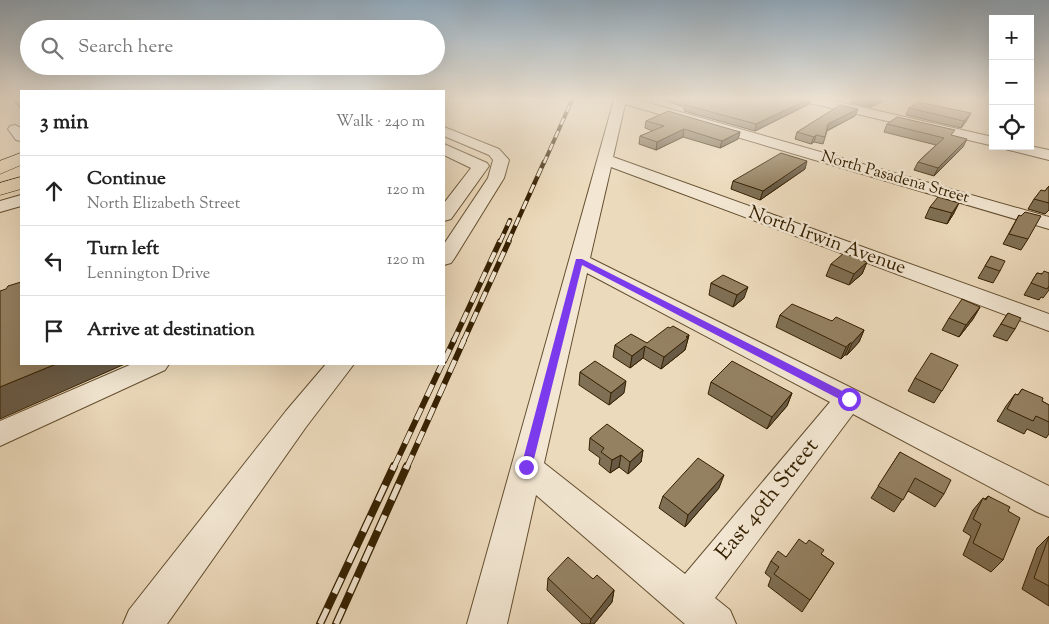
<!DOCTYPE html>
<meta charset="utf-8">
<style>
:root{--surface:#fff;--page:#f2f2f2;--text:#222;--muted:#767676;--line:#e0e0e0}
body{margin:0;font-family:"Sorts Mill Goudy",serif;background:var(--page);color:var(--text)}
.controls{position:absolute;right:15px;top:15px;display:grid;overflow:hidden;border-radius:0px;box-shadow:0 5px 20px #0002}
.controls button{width:45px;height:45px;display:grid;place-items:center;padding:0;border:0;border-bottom:1px solid var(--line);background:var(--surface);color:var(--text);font:25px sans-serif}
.stop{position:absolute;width:15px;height:15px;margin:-11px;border:4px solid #7c3aed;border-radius:50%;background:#fff}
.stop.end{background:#7c3aed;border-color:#fff;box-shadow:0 1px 5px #0008}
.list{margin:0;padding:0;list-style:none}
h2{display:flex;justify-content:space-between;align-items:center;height:65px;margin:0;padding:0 20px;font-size:21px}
h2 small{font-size:16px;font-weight:400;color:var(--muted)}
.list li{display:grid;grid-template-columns:32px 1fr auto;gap:15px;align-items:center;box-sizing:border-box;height:70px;padding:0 20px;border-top:1px solid var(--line)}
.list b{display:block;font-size:19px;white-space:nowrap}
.list p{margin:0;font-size:16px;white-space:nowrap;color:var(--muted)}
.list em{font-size:16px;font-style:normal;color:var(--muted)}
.icon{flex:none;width:28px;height:28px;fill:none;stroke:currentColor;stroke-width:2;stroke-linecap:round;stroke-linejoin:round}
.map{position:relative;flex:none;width:1049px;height:624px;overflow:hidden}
.search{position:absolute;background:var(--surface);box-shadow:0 5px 20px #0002;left:20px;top:20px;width:425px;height:55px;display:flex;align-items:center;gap:12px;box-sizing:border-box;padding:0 18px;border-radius:28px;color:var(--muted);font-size:19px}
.panel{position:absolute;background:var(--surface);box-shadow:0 5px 20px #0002;left:20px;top:90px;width:425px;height:275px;border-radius:0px}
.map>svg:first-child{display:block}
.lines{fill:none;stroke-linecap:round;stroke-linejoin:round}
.minor-casing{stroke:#634e2f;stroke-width:2}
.major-casing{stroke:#352000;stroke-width:1}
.minor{fill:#f3e7d3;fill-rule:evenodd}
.major{fill:#ecdabc;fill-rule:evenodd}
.rail-far4-casing{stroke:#352000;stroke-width:4}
.rail-far3-casing{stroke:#352000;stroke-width:4.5}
.rail-far2-casing{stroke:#352000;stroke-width:5.5}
.rail-far1-casing{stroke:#352000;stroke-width:6}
.rail-casing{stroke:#352000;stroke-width:8}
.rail-far4{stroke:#f3e7d3;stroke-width:2.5;stroke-dasharray:7;stroke-linecap:butt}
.rail-far3{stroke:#f3e7d3;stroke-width:3;stroke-dasharray:9;stroke-linecap:butt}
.rail-far2{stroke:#f3e7d3;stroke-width:4;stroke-dasharray:11;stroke-linecap:butt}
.rail-far1{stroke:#f3e7d3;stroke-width:4.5;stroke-dasharray:13;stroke-linecap:butt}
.rail{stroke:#f3e7d3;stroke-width:5.5;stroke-dasharray:17;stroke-linecap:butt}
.wall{fill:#7f6f54;stroke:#352000}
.shaded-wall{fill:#685a45;stroke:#352000}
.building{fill:#948162;stroke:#352000}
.route{fill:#7c3aed}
.labels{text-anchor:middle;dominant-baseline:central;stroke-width:5;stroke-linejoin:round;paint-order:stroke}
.far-street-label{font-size:16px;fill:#352000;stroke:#f3e7d3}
.street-label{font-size:19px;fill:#352000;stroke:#f3e7d3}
.near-street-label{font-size:22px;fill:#352000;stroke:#f3e7d3}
</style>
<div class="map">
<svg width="1049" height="624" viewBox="0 0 1049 624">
<rect width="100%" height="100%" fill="#ecdabc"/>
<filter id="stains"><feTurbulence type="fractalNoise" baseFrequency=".004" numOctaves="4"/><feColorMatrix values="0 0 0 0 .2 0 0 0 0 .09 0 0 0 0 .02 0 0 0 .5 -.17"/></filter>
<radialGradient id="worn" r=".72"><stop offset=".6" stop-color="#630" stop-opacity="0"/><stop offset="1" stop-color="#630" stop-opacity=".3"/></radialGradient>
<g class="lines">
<!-- minor casing -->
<g class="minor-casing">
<path id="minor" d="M614,100H638L1049,217V229L625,104L613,157L1049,314V331L611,167L590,258L1049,486V517L1037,512L853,414L715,598L730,610L736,624H685L536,495L507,624H467ZM587,273L830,402L685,574L544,463Z
M808,100H830L993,137L994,146L810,103Z
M15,125L21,128V141L16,140L8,129L10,126Z
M444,127L499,149L509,160L504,178L454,259L451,263L444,265V244L488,178L493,160L489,155L444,136Z
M444,144L487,163L489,166L451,219L444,221V203L471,168L444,155Z
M1003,146H1030L1049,150V160L1005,149Z
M21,195V206L0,212V201Z
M132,364H169L165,370L0,446V421Z
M326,364H354L306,427L167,624H123L129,610L286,411Z"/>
</g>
<!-- major casing -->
<g class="major-casing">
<path id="major" d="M21,153V165L0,174V161Z
M21,177V189L0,195V183Z"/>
</g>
<!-- minor -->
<use href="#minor" class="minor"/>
<!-- major -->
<use href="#major" class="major"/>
<!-- rail-far4 casing -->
<g class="rail-far4-casing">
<path id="rail-far4" d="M544,163L572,100"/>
</g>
<!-- rail-far3 casing -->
<g class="rail-far3-casing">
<path id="rail-far3" d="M500,242L510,220
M508,242L544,162"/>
</g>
<!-- rail-far2 casing -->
<g class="rail-far2-casing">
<path id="rail-far2" d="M453,342L500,241
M463,342L509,241"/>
</g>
<!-- rail-far1 casing -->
<g class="rail-far1-casing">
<path id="rail-far1" d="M444,361L454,340
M394,467L442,364
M407,467L464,340"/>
</g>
<!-- rail casing -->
<g class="rail-casing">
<path id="rail" d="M320,624L394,466
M336,624L407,466"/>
</g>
<!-- rail-far4 -->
<use href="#rail-far4" class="rail-far4"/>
<!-- rail-far3 -->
<use href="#rail-far3" class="rail-far3"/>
<!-- rail-far2 -->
<use href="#rail-far2" class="rail-far2"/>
<!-- rail-far1 -->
<use href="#rail-far1" class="rail-far1"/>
<!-- rail -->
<use href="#rail" class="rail"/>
</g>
<!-- wall -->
<path class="wall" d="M13,100H21V109Z
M663,100H810L809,104L755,131L684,111V107Z
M852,100H884L871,107L851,103Z
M909,108L967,120L961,128L906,115Z
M855,116L827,131L823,144L814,142L811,144L795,139L797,132Z
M646,121L740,132L738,139L720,148L683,137L656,150L639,144L640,136L653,131L645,128Z
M887,124L953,136L963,147L934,176L914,170L918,162L936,145L884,132Z
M805,169L760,200L731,189L733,181Z
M1049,186V210L1045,214L1028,209L1034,199L1045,191Z
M930,207L954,213L947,224L925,218Z
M1019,215L1028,239L1021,250L1003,244Z
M991,256L1000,271L993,283L978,278Z
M867,262L862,274L849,285L826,276L831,264Z
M1037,273L1042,274L1049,273V290L1043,298L1041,297L1039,300L1024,295Z
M711,283L744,298L733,307L709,295Z
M980,307L973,319L959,337L942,330L949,318Z
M1008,313L1015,329L1007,341L993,336Z
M780,315L832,321L864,330L859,342L847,355H845L841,359L776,327Z
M689,335L685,350L661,369L643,358L630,368L613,357L615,345L647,343Z
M958,365L934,403L908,391L915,378Z
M580,372L624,393L609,405L579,385Z
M711,382L792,393L787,406L767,429L708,394Z
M1022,389L1042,401L1049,405V434L1046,438L1027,429L1024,434L997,421L1006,406L1015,394L1018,395Z
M590,438L643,450L641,462L628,474L619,467L610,473L599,464L600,458L589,450Z
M900,452L944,494L935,507L908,491L894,512L871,498Z
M719,488L685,527L659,508L663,496Z
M988,496L1008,511L1003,560L991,572L963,555L971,536L963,531L973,510L983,498L985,499Z
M1049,536V606L1022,589L1037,548Z
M821,554L834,563L802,612L768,586L771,578L765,573L771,561L786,557Z
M548,578L593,579L614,590L612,602L594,624H582L547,590Z"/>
<!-- shaded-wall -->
<path class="shaded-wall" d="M807,100H810L809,104L755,131L756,124Z
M879,100H884L871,107L872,103Z
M858,109L855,116L826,131L828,124Z
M971,113L967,120L961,128L964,121Z
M684,129L683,137L656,150L657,142Z
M740,132L738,139L720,148L722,141Z
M816,135L814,142L811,144L814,137Z
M967,139L963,147L934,176L938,168Z
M807,161L805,169L760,200L763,191Z
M959,203L954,213L947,224L952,213Z
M867,262L862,274L849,285L854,274Z
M748,287L744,298L733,307L737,295Z
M980,307L973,319L959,337L966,325Z
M864,330L859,342L847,355L852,343Z
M689,335L685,350L661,369L664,357Z
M850,343L845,355L841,359L846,347Z
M645,346L643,358L630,368L632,356Z
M56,364H125L0,419V387Z
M626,381L624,393L609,405L611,393Z
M792,393L787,406L767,429L772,417Z
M643,450L641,462L628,474L630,462Z
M621,455L619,467L610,473L612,460Z
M724,475L719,488L685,527L688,515Z
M614,590L612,602L594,624H590L591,619Z"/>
<!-- building -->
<path class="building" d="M682,100H807L756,124L685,105L690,102Z
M857,100H879L872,103Z
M918,102L971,113L964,121L909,108Z
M840,105L858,109L828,124L825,137L816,135L814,137L797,132Z
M668,111L740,132L722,141L684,129L657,142L640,136L664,126L646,121Z
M897,117L955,130L951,135L967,139L938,168L918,162L944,138L887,124Z
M781,153L807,161L763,191L733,181Z
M1049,186V203L1034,199L1041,190L1045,191Z
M938,197L959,203L952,213L930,207Z
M1025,212L1041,216L1028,239L1009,234L1019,215L1021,216Z
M844,253L867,262L854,274L831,264Z
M991,256L1005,261L1000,271L985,266Z
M1044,271L1049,273V286L1047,289L1031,283L1037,273L1042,274Z
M723,275L748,287L737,295L711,283Z
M21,282V364H56L0,387V291L6,289L8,286Z
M962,299L980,307L966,325L949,318Z
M792,304L832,321L836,317L864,330L852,343H850L846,347L780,315Z
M1008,313L1021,318L1015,329L1001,324Z
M673,326L689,335L686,337L688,338L664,357L645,346L632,356L615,345L631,334L647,343L668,327L670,328Z
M931,353L958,365L942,391L915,378Z
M595,361L626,381L611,393L580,372Z
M732,361L792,393L772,417L711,382Z
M1022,389L1043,398L1042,401L1049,405V422L1036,416L1033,421L1007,409L1015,394L1018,395Z
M607,424L643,450L630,462L621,455L612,460L601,452L604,448L590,438Z
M900,452L951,480L944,494L915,478L903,500L878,486Z
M698,458L724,475L688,515L663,496Z
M988,496L1010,507L1008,511L1020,518L1003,560L973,543L981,524L973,519L983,498L986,500Z
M1049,536V586L1034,578Z
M799,539L806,544L809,540L824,550L821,554L834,563L810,600L774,574L779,567L771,561L778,551L786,557Z
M568,557L593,579L597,575L614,590L591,619L548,578Z"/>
<!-- sky -->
<linearGradient id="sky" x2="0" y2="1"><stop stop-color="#91aabd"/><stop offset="0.53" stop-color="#f6eee1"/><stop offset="1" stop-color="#f6eee1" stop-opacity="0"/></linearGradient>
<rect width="1049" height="187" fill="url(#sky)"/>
<!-- route -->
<path class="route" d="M576,259H582L852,396L854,399L852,402H845L582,265L532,467L530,470H523L521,467Z"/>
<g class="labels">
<!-- far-street labels -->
<g class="far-street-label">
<text transform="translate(895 178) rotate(16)">North Pasadena Street</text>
</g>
<!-- street labels -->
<g class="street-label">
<text transform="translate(827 241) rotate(20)">North Irwin Avenue</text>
</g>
<!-- near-street labels -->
<g class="near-street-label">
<text transform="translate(768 500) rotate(-51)">East 40th Street</text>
</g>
</g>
<rect width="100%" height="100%" filter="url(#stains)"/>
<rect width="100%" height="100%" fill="url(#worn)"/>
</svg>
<div class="controls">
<button>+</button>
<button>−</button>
<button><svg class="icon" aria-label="locate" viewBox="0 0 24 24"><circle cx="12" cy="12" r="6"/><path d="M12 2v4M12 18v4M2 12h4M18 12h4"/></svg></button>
</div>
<div class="stop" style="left:849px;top:399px"></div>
<div class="stop end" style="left:526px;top:467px"></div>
<div class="search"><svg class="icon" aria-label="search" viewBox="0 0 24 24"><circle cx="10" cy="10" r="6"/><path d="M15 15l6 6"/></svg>Search here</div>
<section class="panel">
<h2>3 min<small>Walk · 240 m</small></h2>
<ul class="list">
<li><svg class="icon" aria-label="ahead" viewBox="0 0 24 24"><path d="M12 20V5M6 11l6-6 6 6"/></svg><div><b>Continue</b><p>North Elizabeth Street</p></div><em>120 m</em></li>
<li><svg class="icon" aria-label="left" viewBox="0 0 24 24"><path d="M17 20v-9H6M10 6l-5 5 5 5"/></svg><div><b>Turn left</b><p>Lennington Drive</p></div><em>120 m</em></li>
<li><svg class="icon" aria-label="arrive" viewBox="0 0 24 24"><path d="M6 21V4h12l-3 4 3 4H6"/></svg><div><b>Arrive at destination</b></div></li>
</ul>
</section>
</div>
